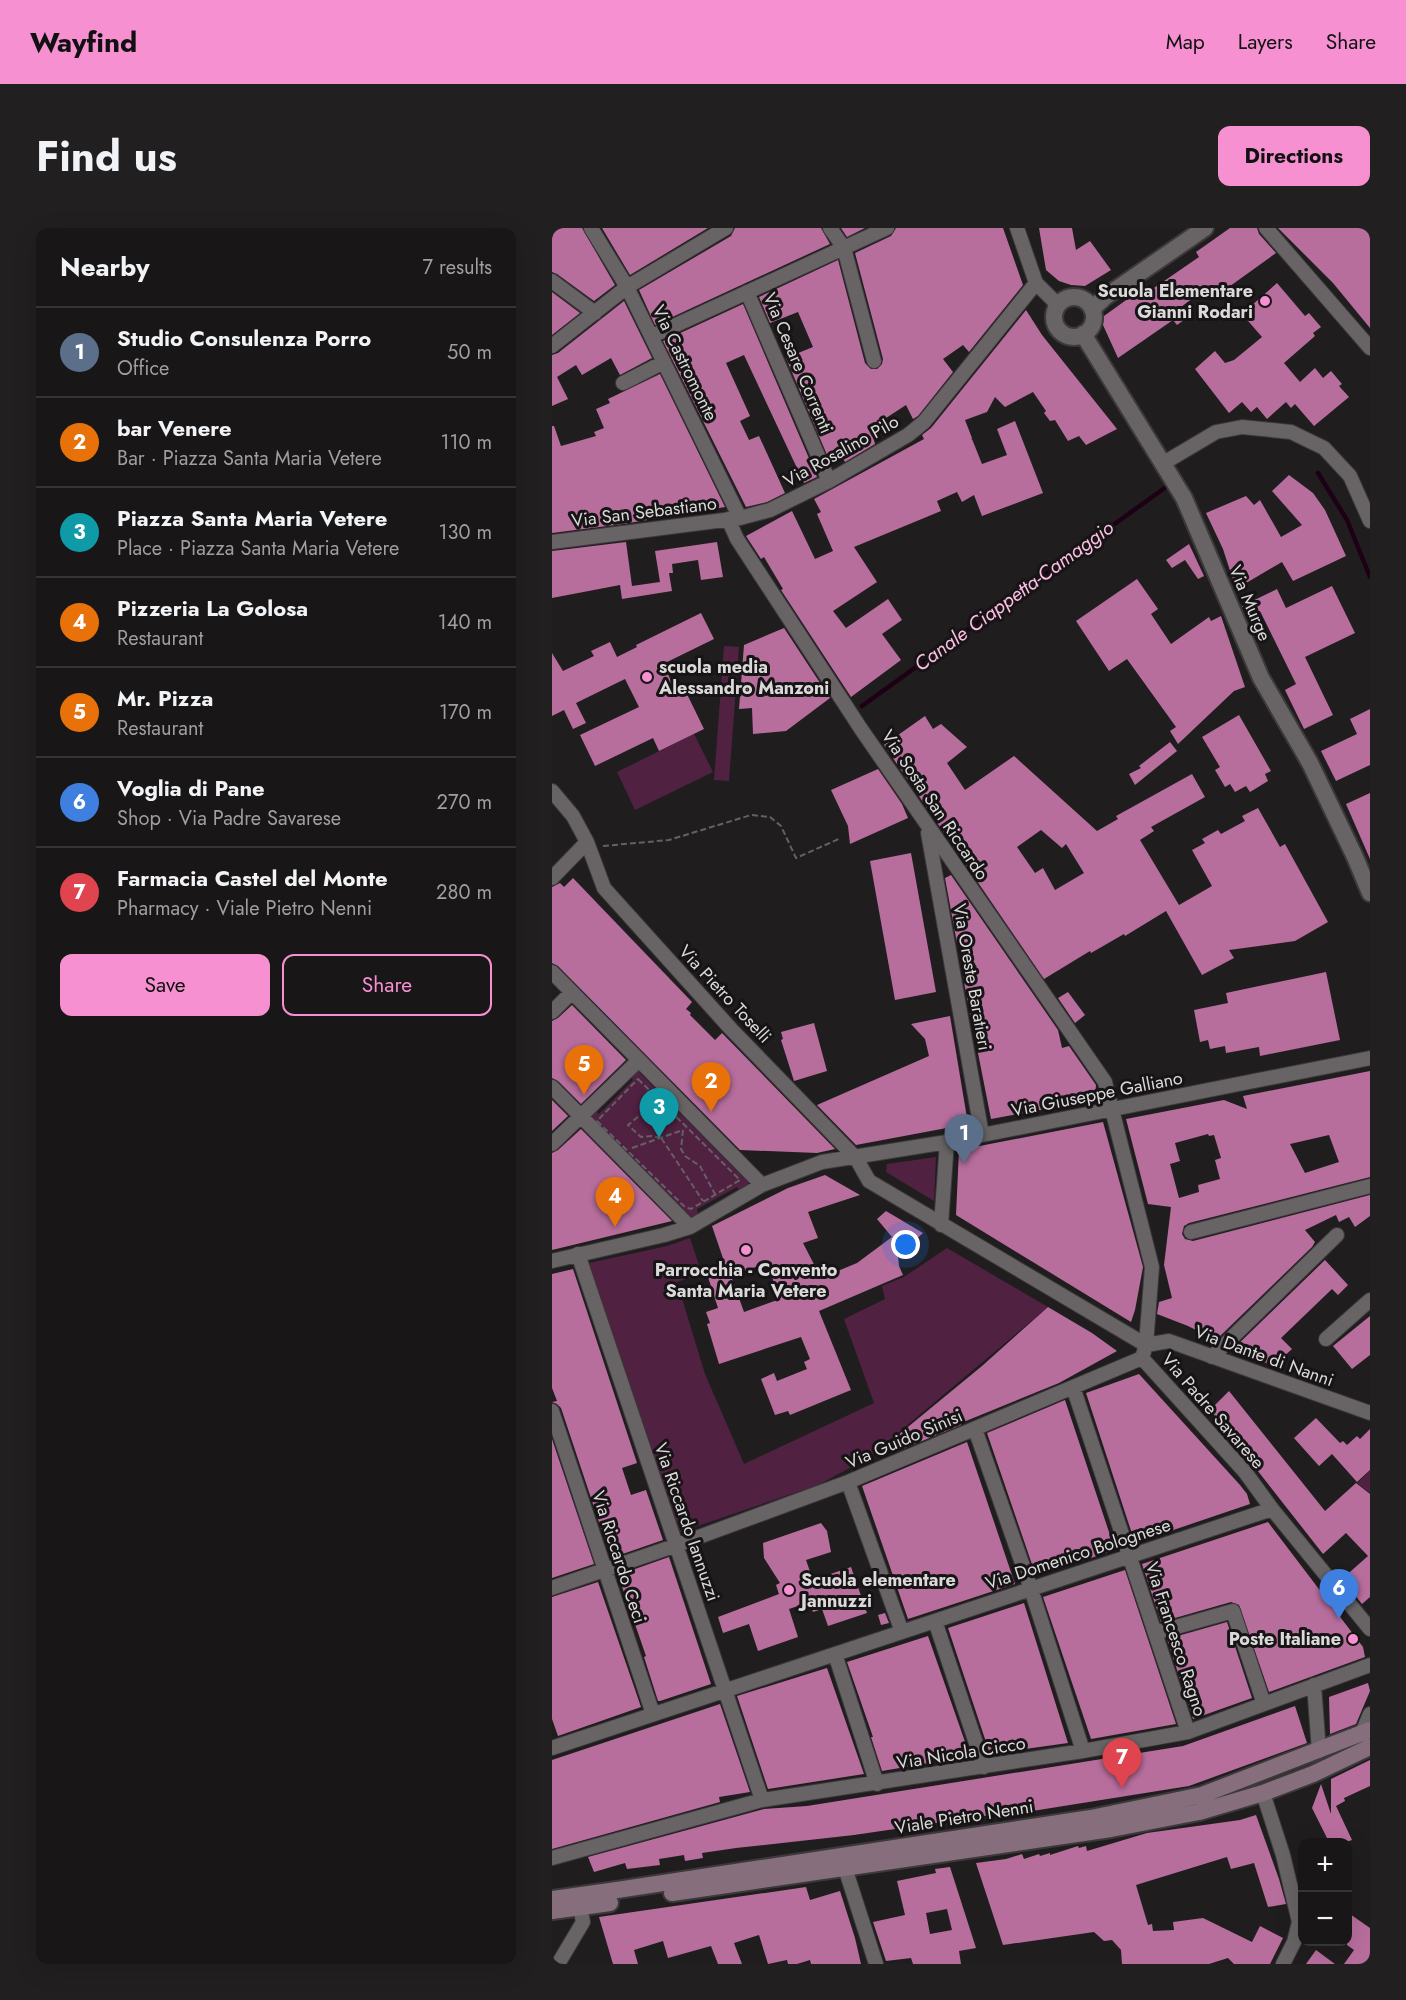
<!DOCTYPE html>
<meta charset="utf-8">
<style>
:root{--surface:#181617;--page:#211f20;--text:#f1f3f6;--muted:#9f9fa1;--line:#363536;--accent:#f690d1}
body{margin:0;font-family:Jost,sans-serif;background:var(--page);color:var(--text)}
.controls{position:absolute;right:18px;bottom:18px;display:grid;overflow:hidden;border-radius:12px;box-shadow:0 6px 24px #0002}
.controls button{width:54px;height:54px;display:grid;place-items:center;padding:0;border:0;border-bottom:2px solid var(--line);background:var(--surface);color:var(--text);font:30px sans-serif}
.you{position:absolute;left:354px;top:1017px;width:21px;height:21px;margin:-15px;border:4px solid #fff;border-radius:50%;background:#1a73e8;box-shadow:0 0 0 9px #1a73e833}
.badge{display:grid;place-items:center;width:39px;height:39px;border-radius:50%;background:var(--accent);color:#fff;font-size:20px;font-weight:700}
.pin{position:absolute;translate:-50% -50px;filter:drop-shadow(0 2px 3px #0008)}
.pin::after{content:'';position:absolute;top:32px;width:21px;height:18px;background:inherit;clip-path:polygon(0 0,100% 0,50% 100%)}
.list{margin:0;padding:0;list-style:none}
h2{display:flex;justify-content:space-between;align-items:center;height:78px;margin:0;padding:0 24px;font-size:26px}
h2 small{font-size:20px;font-weight:400;color:var(--muted)}
.list li{display:grid;grid-template-columns:39px 1fr auto;gap:18px;align-items:center;box-sizing:border-box;height:90px;padding:0 24px;border-top:2px solid var(--line)}
.list b{display:block;font-size:22px;white-space:nowrap}
.list p{margin:0;font-size:20px;white-space:nowrap;color:var(--muted)}
.list em{font-size:20px;font-style:normal;color:var(--muted)}
.actions{display:flex;gap:12px;padding:18px 24px}
.actions a{flex:1;padding:14px 0;border:2px solid var(--accent);border-radius:12px;text-align:center;font-size:21px;color:var(--accent)}
.actions .main{background:var(--accent);color:#111}
.map{position:relative;flex:none;width:818px;height:1736px;overflow:hidden;border-radius:12px}
header{display:flex;align-items:center;gap:36px;box-sizing:border-box;height:84px;padding:0 30px;background:var(--accent);color:#111}
header strong{font-size:28px}
nav{display:flex;gap:33px;margin-inline-start:auto;font-size:21px}
.intro{display:flex;align-items:center;justify-content:space-between;box-sizing:border-box;height:144px;padding:0 36px}
h1{margin:0;font-size:42px}
.button{padding:15px 27px;border-radius:12px;background:var(--accent);color:#111;font-size:21px;font-weight:700}
main{display:flex;gap:36px;padding:0 36px}
aside{flex:1;background:var(--surface);border-radius:12px;box-shadow:0 6px 24px #0002}
.map>svg:first-child{display:block}
.green{fill:#512141}
.lines{fill:none;stroke-linecap:round;stroke-linejoin:round}
.stream{stroke:#1e0015;stroke-width:4.5}
.building{fill:#b86e9d;fill-rule:evenodd}
.minor-casing{stroke:#3c393b;stroke-width:16}
.tertiary-casing{stroke:#3c393b;stroke-width:20}
.secondary-casing{stroke:#3c393b;stroke-width:20}
.path{stroke:#646163;stroke-width:2;stroke-dasharray:6 3;stroke-linecap:butt}
.minor{stroke:#686466;stroke-width:14}
.tertiary{stroke:#686466;stroke-width:16}
.secondary{stroke:#876e7d;stroke-width:16}
.poi-dot{fill:#f690d1;stroke:#171416;stroke-width:2}
.labels{text-anchor:middle;dominant-baseline:central;stroke-width:6;stroke-linejoin:round;paint-order:stroke}
.poi-label{font-size:18px;font-weight:bold;fill:#dcd9db;stroke:#171416;text-anchor:end}
.street-label{font-size:18px;fill:#dcd9db;stroke:#171416}
.water-label{font-size:20px;font-style:italic;fill:#fcbee3;stroke:#171416}
</style>
<header>
<strong>Wayfind</strong>
<nav><a>Map</a><a>Layers</a><a>Share</a></nav>
</header>
<div class="intro"><h1>Find us</h1><a class="button">Directions</a></div>
<main>
<aside>
<h2>Nearby<small>7 results</small></h2>
<ul class="list">
<li><span class="badge" style="background:#5c6f8a">1</span><div><b>Studio Consulenza Porro</b><p>Office</p></div><em>50 m</em></li>
<li><span class="badge" style="background:#e8710a">2</span><div><b>bar Venere</b><p>Bar · Piazza Santa Maria Vetere</p></div><em>110 m</em></li>
<li><span class="badge" style="background:#0f9aa8">3</span><div><b>Piazza Santa Maria Vetere</b><p>Place · Piazza Santa Maria Vetere</p></div><em>130 m</em></li>
<li><span class="badge" style="background:#e8710a">4</span><div><b>Pizzeria La Golosa</b><p>Restaurant</p></div><em>140 m</em></li>
<li><span class="badge" style="background:#e8710a">5</span><div><b>Mr. Pizza</b><p>Restaurant</p></div><em>170 m</em></li>
<li><span class="badge" style="background:#3f7fe0">6</span><div><b>Voglia di Pane</b><p>Shop · Via Padre Savarese</p></div><em>270 m</em></li>
<li><span class="badge" style="background:#e0444e">7</span><div><b>Farmacia Castel del Monte</b><p>Pharmacy · Viale Pietro Nenni</p></div><em>280 m</em></li>
</ul>
<div class="actions"><a class="main">Save</a><a>Share</a></div>
</aside>
<div class="map">
<svg width="818" height="1736" viewBox="0 0 818 1736">
<rect width="100%" height="100%" fill="#201d1f"/>
<!-- green -->
<path class="green" d="M172,418L187,419L177,553L162,552Z
M142,506L161,544L83,582L65,544Z
M86,843L196,954V959L189,963L185,959L145,981L146,985L139,990L136,989L38,889L44,883L47,886L81,852L78,848Z
M384,929L382,973L334,944L335,936Z
M138,1010L150,1046L125,1054L153,1146L192,1236L322,1175L292,1091L333,1071L330,1058L352,1049L395,1020L496,1079L316,1230L266,1257L128,1304L37,1035L115,1018Z
M818,1243V1265L805,1255Z"/>
<g class="lines">
<!-- stream -->
<path class="stream" d="M766,245L795,292L818,349
M310,478L614,259"/>
</g>
<!-- building -->
<path class="building" d="M0,0H30L63,57L42,73L5,46L0,44Z
M50,0H156L78,47Z
M183,0H269L278,16L103,97L87,62L179,8Z
M289,0H313L295,9Z
M344,0H451L471,57L417,124L411,117L391,131L401,144L366,188L361,191L354,177L334,190L335,195L323,199L326,206L321,208L323,216L293,234L290,228L278,234L234,130L261,119L246,84L218,95L207,69L286,32L313,135L319,141H325L330,136L331,131L303,25L339,8Z
M487,0H520L524,22L538,13L559,42L533,58L519,57L507,53L494,42Z
M678,0H705L707,6L724,25L660,71L653,61L629,79L636,89L625,97L621,92L566,130L551,97L552,88L595,57L599,62L647,29L644,24Z
M726,0H818V100L781,55Z
M725,55L753,88L757,85L769,99L761,105L763,108L732,135L748,154L763,140L771,150L779,143L790,156L787,158L797,169L762,198L743,176L739,180L734,174L715,191L705,179L699,184L690,174L677,185L643,141L663,123L673,135L682,132L710,109L690,86Z
M0,64L28,85L0,107Z
M72,73L100,130L68,147L59,130L30,147L24,137L5,149L16,171L0,178V127L6,125Z
M191,76L265,249L252,255L192,127L174,135L198,188L188,193L197,212L207,208L233,265L215,274L194,279L111,113Z
M474,82L490,107L565,201L534,217L527,208L516,213L503,192L498,193L492,185L494,183L481,164L453,179L443,169L435,184L413,192L420,210L419,212L420,211L430,236L455,227L445,201L463,193L491,265L430,288L422,267L410,274L405,264L385,273L389,283L302,319L325,354L281,383L294,400L336,371L350,392L330,406L349,432L299,469L229,362L231,361L212,329L209,331L194,308L240,283L263,331L281,323L265,286L269,284L262,271L372,211L370,207L379,200Z
M108,146L173,279L71,296L0,305V198H2L9,218L44,208L42,204L52,200L44,181L58,175L56,171Z
M737,247L761,265L773,282L794,328L741,353L730,334L684,361L671,321L654,285L694,268L702,277L708,272L729,309L750,297L720,263Z
M74,314L80,358L108,354L103,323L165,314L171,349L149,352L146,332L120,336L121,345H117L120,363L70,371L68,357L0,370V323Z
M637,316L652,348L646,351L633,332L620,340L614,332Z
M585,351L606,381L599,386L619,416L657,389L659,393L669,388L693,459L682,463L626,516L618,503L624,499L575,431L557,443L524,393Z
M780,358L803,405L753,429L781,487L752,501L733,462L744,456L708,383L696,389L690,378L725,361L734,380Z
M149,385L162,411L111,436L125,465L133,462L152,501L107,523L101,510L43,538L28,507L87,479L73,451L24,475L34,495L21,501L12,482L0,488V425L11,443L42,428L39,423L58,414L65,429L85,419L84,417Z
M232,400L278,470L234,503L201,506L200,480L187,481L192,417Z
M818,481V537L784,553L769,523L805,506L798,491Z
M687,487L719,543L713,546L716,553L698,564L694,558L683,564L678,556L673,559L663,542L668,539L650,509Z
M373,488L381,501L389,496L415,519L395,535L413,562L462,528L545,603L566,591L564,588L640,546L653,569L599,599L602,603L588,612L627,677L660,658L640,622L653,615L650,611L666,602L669,606L693,593L690,588L706,580L728,619L733,616L776,694L743,713L677,722L682,730L650,747L614,683L573,708L572,706L539,725L538,723L492,751L332,517ZM489,602L510,620L514,616L532,645L503,662L491,640L483,645L465,619Z
M618,514L625,523L583,557L577,546L589,540L587,538Z
M326,541L350,576L356,590L298,616L296,598L279,562Z
M818,565V631L794,576Z
M359,625L384,764L343,772L318,633Z
M399,647L506,802L510,820L517,818L544,857L543,870L527,875L439,891L411,749L425,739L405,715L393,650Z
M21,650L140,774L134,781L139,785L138,787L163,812L170,805L283,921L265,925L188,922L6,738L0,735V659L8,655L12,659Z
M774,744L788,812L708,828L707,819L674,825L673,818L658,821L656,812L648,814L642,782L676,775L674,765Z
M516,764L533,787L523,795L506,770Z
M20,777L74,832L29,876L6,853L0,850V793L6,790Z
M398,788L416,896L304,917L265,877L377,828L373,811L359,796Z
M262,795L275,843L242,853L229,812L231,811L229,804Z
M818,843V949L637,995L632,998L630,1006L633,1011L641,1013L818,967V988L803,999L797,989L787,994L784,987L753,1002L763,1014L760,1019L664,1112L636,1098L605,1086L607,1074L620,1070L612,1037L619,979L596,976L574,891L672,872L695,881L691,868ZM656,906L657,908L662,907L669,930L663,932L668,951L646,957L647,964L627,970L618,936L628,933L623,915ZM777,907L787,934L753,945L738,916Z
M0,872L16,888L0,903Z
M551,894L591,1039L583,1082L579,1094L404,987L407,922Z
M29,901L120,993L0,1022V925L6,922ZM64,953L80,971L62,988L45,970Z
M273,947L308,967L256,984L266,1010L251,1015L269,1050L305,1035L340,1009L325,991L334,983L371,1005L346,1028L347,1038L351,1047L267,1083L299,1162L238,1187L236,1183L223,1187L209,1151L222,1145L225,1153L255,1141L252,1134L258,1131L249,1109L167,1136L155,1096L158,1095L154,1084L166,1080L156,1049L175,1042L160,998L236,960ZM215,1035L228,1071L192,1084L179,1048Z
M773,1032L796,1057L786,1067L780,1061L729,1110L740,1121L729,1131L727,1129L725,1131L722,1128L714,1135L679,1123Z
M21,1041L85,1235L70,1240L79,1267L94,1262L111,1312L59,1330L9,1180L5,1176L0,1174L5,1173L0,1160V1046Z
M496,1079L540,1105L565,1123L507,1155L409,1195V1197L341,1225L334,1217L430,1138Z
M818,1088V1127L800,1141L781,1118Z
M587,1146L688,1257L695,1266L698,1276L583,1315L534,1165Z
M677,1163L773,1283L804,1255L818,1266V1369L810,1376L790,1351L816,1328L794,1305L771,1326L658,1182Z
M513,1172L563,1322L484,1348L435,1205Z
M764,1190L788,1215L791,1213L795,1217L805,1208L808,1211L818,1201V1242L805,1254L780,1226L767,1238L742,1210Z
M0,1211L42,1336L0,1350Z
M415,1214L463,1356L356,1391L310,1258Z
M716,1294L811,1419L813,1429L717,1464L687,1377L679,1374L609,1394L590,1336Z
M269,1295L275,1303L279,1324L254,1332L261,1352L299,1339L315,1385L276,1398L270,1381L261,1384L258,1374L237,1381L246,1409L206,1423L197,1396L171,1405L166,1389L227,1366L224,1357L228,1355L212,1330L211,1315Z
M117,1329L159,1456L108,1473H106L92,1429L94,1428L66,1347Z
M573,1342L624,1496L539,1511L491,1369Z
M46,1354L89,1479L6,1508L0,1491V1369Z
M472,1375L516,1515L438,1526L396,1400Z
M333,1385L337,1395L329,1397L326,1387Z
M675,1394L700,1470L641,1491L615,1411Z
M376,1408L418,1528L330,1543L319,1509H321L295,1434Z
M275,1440L312,1546L216,1561L185,1468Z
M816,1455L818,1463L804,1496L778,1506L777,1469Z
M168,1476L198,1564L167,1569L168,1574L0,1621V1532Z
M743,1478L755,1515L637,1558L474,1584L473,1582L302,1607L184,1620L150,1625L151,1630L133,1633L132,1627L107,1631L108,1637L75,1641L73,1635L42,1644L36,1629L212,1581L255,1578L631,1518Z
M818,1532V1558L792,1570L793,1573L784,1578L800,1612L794,1614H777L760,1580L769,1556L779,1586V1551Z
M704,1587L727,1651L734,1676L716,1679L702,1635L679,1641L675,1629L584,1657L596,1697L600,1696L601,1703L622,1702L621,1694L651,1690L700,1714L708,1698L731,1710L718,1736H682L676,1730L657,1736H570L569,1722L560,1712L552,1713L542,1704L451,1717L424,1635L454,1631L470,1626L472,1631L487,1626L488,1628L498,1625V1627L526,1618L527,1620L534,1618L535,1623L595,1605L688,1592Z
M398,1639L424,1720L407,1723L409,1736H361L359,1730L334,1733L321,1694L353,1687L345,1653L384,1645L383,1641ZM395,1681L400,1702L378,1706L374,1685Z
M254,1659L258,1672L288,1663L303,1710L309,1736H259L258,1732L245,1736H236L235,1732L216,1736L207,1707L182,1715L190,1736H166L159,1718L116,1730L111,1713L82,1722L86,1736H61L47,1689Z
M795,1684L818,1700V1736H792L802,1722L795,1717Z
M764,1722L783,1736H754Z"/>
<g class="lines">
<!-- minor casing -->
<g class="minor-casing">
<path id="minor" d="M39,0L75,59L188,290
M278,0L292,20L322,133
M465,0L484,55L506,77
M714,0L818,120
M0,53L43,85
M195,64L277,253
M100,108L335,0
M0,118L75,59L174,0
M71,155L112,134
M610,236L664,204L690,199L739,204L772,220L798,248L818,293
M176,291L185,311L309,501L553,854L600,1039L594,1117L617,1113L818,1185
M0,314L188,290L218,282L277,253L356,207L372,194L484,55
M0,563L21,588L35,614L52,660L179,801L304,930L317,953L594,1117L590,1130L693,1244L720,1281L818,1401
M376,605L430,907
M0,650L35,614
M0,744L87,832
M0,784L20,764
M0,859L138,999
M0,916L87,832L210,957
M389,997L395,914
M639,1004L818,958
M26,1026L210,1572
M0,1033L112,1007L138,999L210,957L270,934L395,914L818,830
M774,1111L818,1072
M660,1129L785,1007
M521,1159L636,1504
M0,1183L101,1486
M423,1201L479,1361L531,1523
M296,1254L350,1404
M0,1360L125,1317L296,1254L590,1130
M383,1393L432,1539
M603,1405L681,1383L712,1476
M283,1426L325,1556
M762,1457L767,1523
M810,1505L818,1486
M0,1520L720,1281
M711,1565L731,1627L747,1694L742,1714L731,1736
M0,1630L210,1572L531,1523L636,1504L818,1437
M293,1640L324,1736
M6,1736L31,1694L28,1679"/>
</g>
<!-- tertiary casing -->
<g class="tertiary-casing">
<path id="tertiary" d="M502 89a20 20 0 1 1 40 0a20 20 0 1 1-40 0Z
M540,81L553,69L653,0
M531,106L632,270L709,450L758,535L803,629L818,665"/>
</g>
<!-- secondary casing -->
<g class="secondary-casing">
<path id="secondary" d="M120,1665L559,1601L647,1584L711,1565L761,1546L818,1519
M0,1671L65,1662L539,1590L650,1567L818,1502
M0,1683L58,1675"/>
</g>
<!-- path -->
<path class="path" d="M51,618L117,612L199,587L218,589L229,598L244,630L289,610
M86,851L188,952L139,981L133,979L45,893Z
M104,901L108,892L109,875
M131,902L129,921L133,928L148,938L163,966
M109,910L100,908L89,909L76,897L92,884L151,973
M80,920L131,902"/>
<!-- minor -->
<use href="#minor" class="minor"/>
<!-- tertiary -->
<use href="#tertiary" class="tertiary"/>
<!-- secondary -->
<use href="#secondary" class="secondary"/>
</g>
<!-- markers -->
<g class="poi-dot">
<circle cx="713" cy="73" r="6"/>
<circle cx="95" cy="449" r="6"/>
<circle cx="194" cy="1022" r="6"/>
<circle cx="237" cy="1362" r="6"/>
<circle cx="801" cy="1411" r="6"/>
</g>
<g class="labels">
<!-- poi labels -->
<g class="poi-label">
<text x="701" y="63">Scuola Elementare<tspan x="701" dy="21">Gianni Rodari</tspan></text>
<text x="107" y="439" text-anchor="start">scuola media<tspan x="107" dy="21">Alessandro Manzoni</tspan></text>
<text x="194" y="1042" text-anchor="middle">Parrocchia - Convento<tspan x="194" dy="21">Santa Maria Vetere</tspan></text>
<text x="249" y="1352" text-anchor="start">Scuola elementare<tspan x="249" dy="21">Jannuzzi</tspan></text>
<text x="789" y="1411">Poste Italiane</text>
</g>
<!-- street labels -->
<g class="street-label">
<text transform="translate(133 135) rotate(64)">Via Castromonte</text>
<text transform="translate(246 135) rotate(67)">Via Cesare Correnti</text>
<text transform="translate(289 223) rotate(-29)">Via Rosalino Pilo</text>
<text transform="translate(92 284) rotate(-7)">Via San Sebastiano</text>
<text transform="translate(698 375) rotate(67)">Via Murge</text>
<text transform="translate(383 577) rotate(56)">Via Sosta San Riccardo</text>
<text transform="translate(420 749) rotate(80)">Via Oreste Baratieri</text>
<text transform="translate(173 766) rotate(47)">Via Pietro Toselli</text>
<text transform="translate(545 866) rotate(-11)">Via Giuseppe Galliano</text>
<text transform="translate(712 1128) rotate(20)">Via Dante di Nanni</text>
<text transform="translate(661 1183) rotate(49)">Via Padre Savarese</text>
<text transform="translate(352 1211) rotate(-23)">Via Guido Sinisi</text>
<text transform="translate(135 1294) rotate(71)">Via Riccardo Iannuzzi</text>
<text transform="translate(526 1326) rotate(-18)">Via Domenico Bolognese</text>
<text transform="translate(67 1329) rotate(72)">Via Riccardo Ceci</text>
<text transform="translate(624 1411) rotate(72)">Via Francesco Ragno</text>
<text transform="translate(409 1525) rotate(-9)">Via Nicola Cicco</text>
<text transform="translate(412 1589) rotate(-9)">Viale Pietro Nenni</text>
</g>
<!-- water labels -->
<g class="water-label">
<text transform="translate(462 368) rotate(-36)">Canale Ciappetta-Camaggio</text>
</g>
</g>
</svg>
<div class="controls">
<button>+</button>
<button>−</button>
</div>
<div class="you"></div>
<div class="pin badge" style="left:412px;top:936px;background:#5c6f8a">1</div>
<div class="pin badge" style="left:159px;top:884px;background:#e8710a">2</div>
<div class="pin badge" style="left:107px;top:910px;background:#0f9aa8">3</div>
<div class="pin badge" style="left:63px;top:999px;background:#e8710a">4</div>
<div class="pin badge" style="left:32px;top:867px;background:#e8710a">5</div>
<div class="pin badge" style="left:787px;top:1391px;background:#3f7fe0">6</div>
<div class="pin badge" style="left:570px;top:1560px;background:#e0444e">7</div>
</div>
</main>
